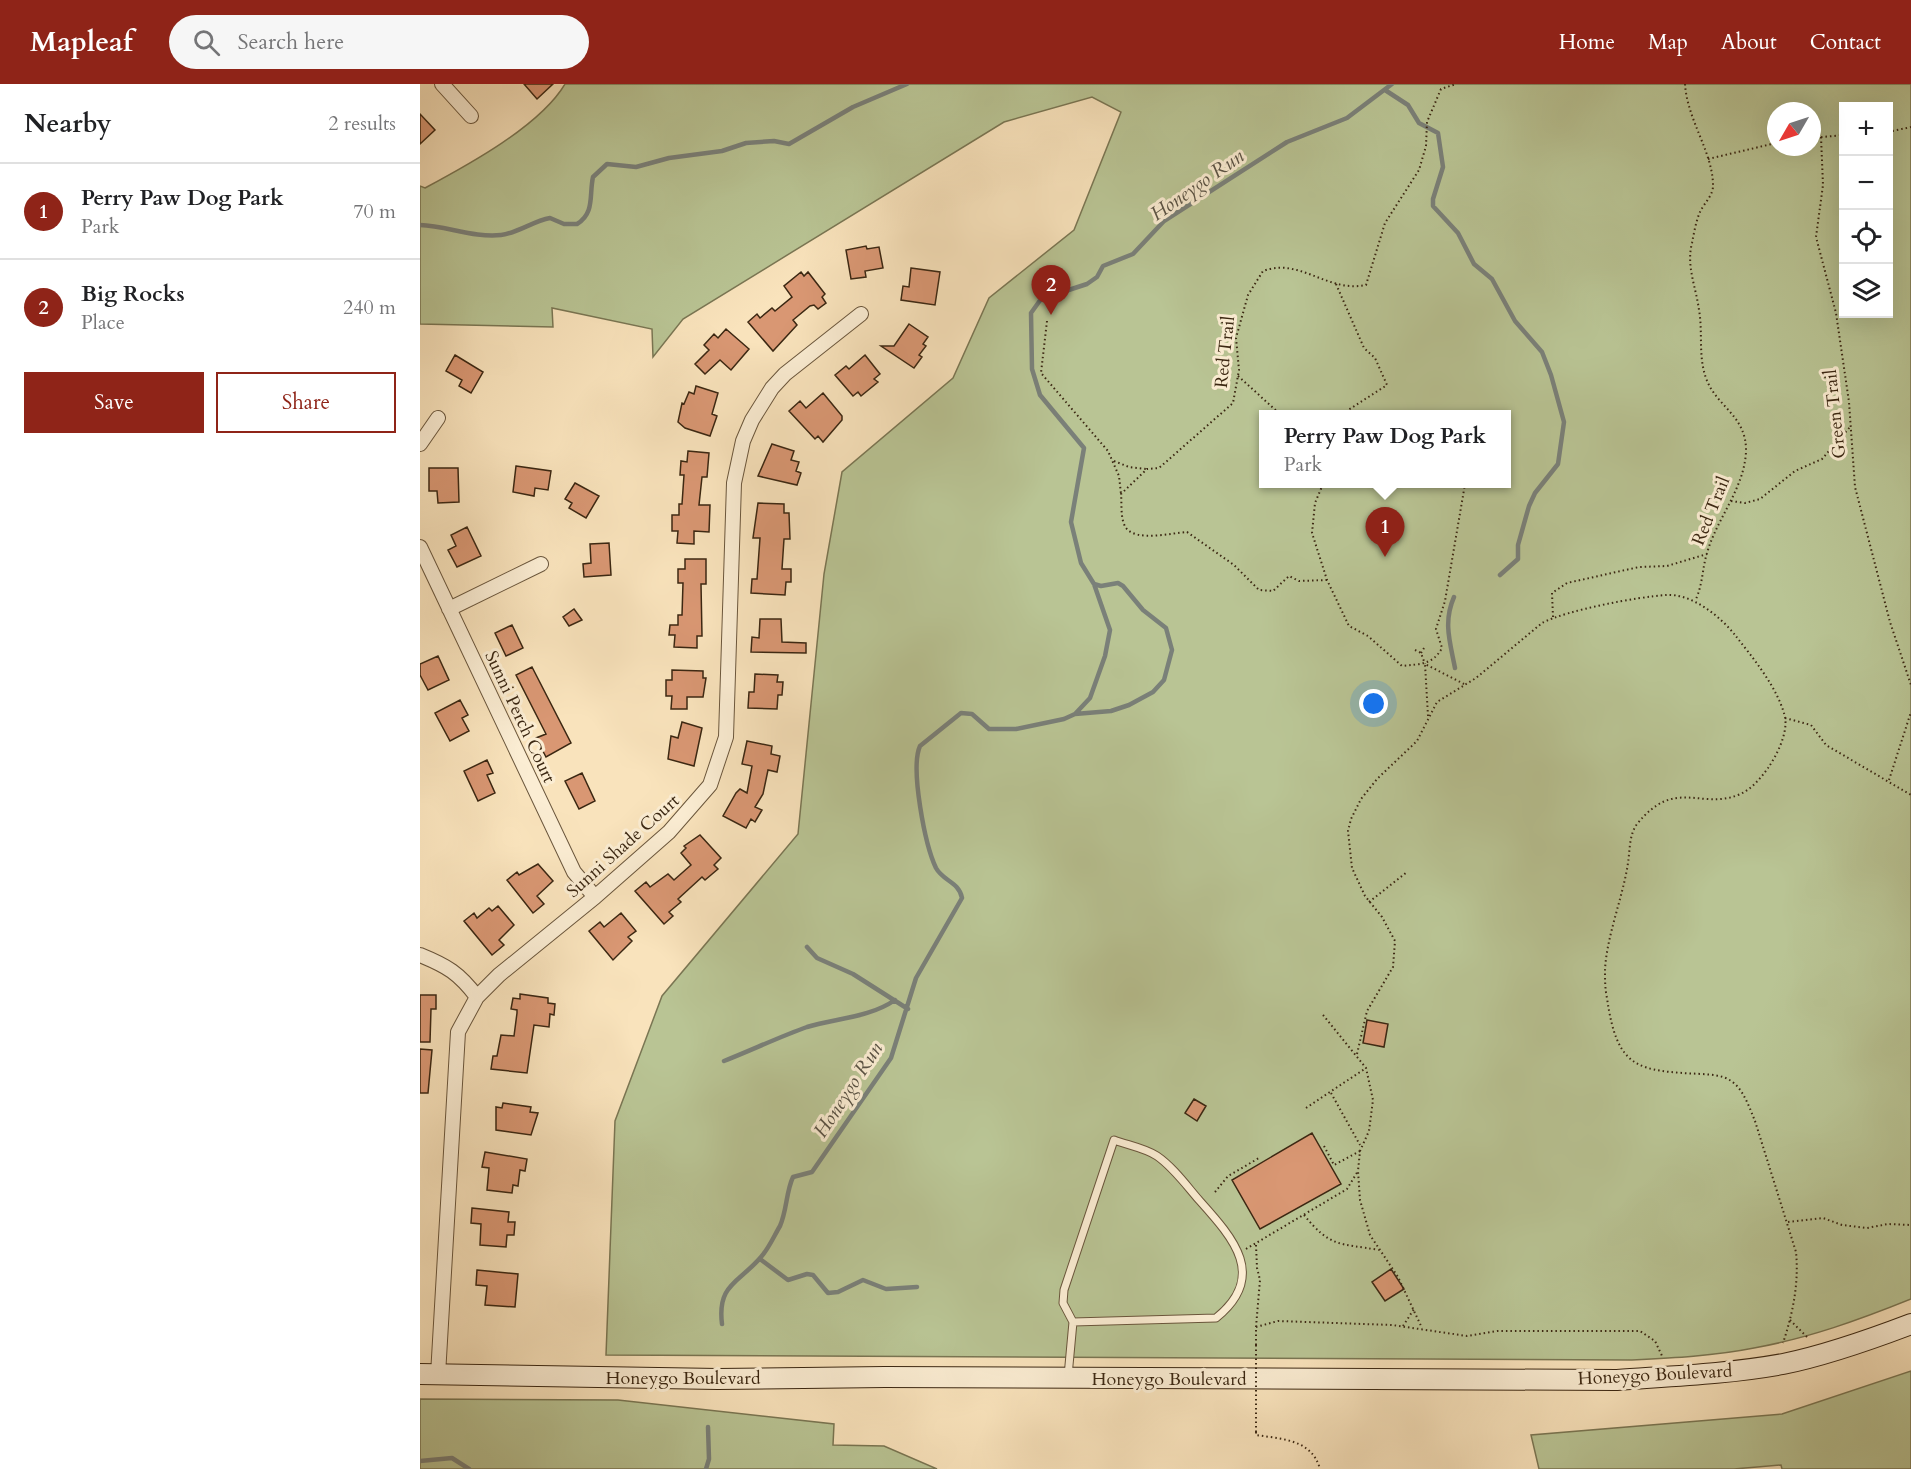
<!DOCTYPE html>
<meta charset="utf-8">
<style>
:root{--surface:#fff;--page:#f6f6f6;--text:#202124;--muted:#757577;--line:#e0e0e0;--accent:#8f2418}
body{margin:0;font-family:Cardo,serif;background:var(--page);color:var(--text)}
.controls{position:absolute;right:18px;top:18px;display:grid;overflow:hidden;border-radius:0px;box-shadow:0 6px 24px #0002}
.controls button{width:54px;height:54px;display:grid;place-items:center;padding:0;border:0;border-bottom:2px solid var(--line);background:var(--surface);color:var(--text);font:30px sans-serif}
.compass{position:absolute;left:1347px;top:18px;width:54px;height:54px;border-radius:50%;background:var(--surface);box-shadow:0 6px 24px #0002;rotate:231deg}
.you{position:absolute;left:954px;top:620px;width:21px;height:21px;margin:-15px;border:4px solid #fff;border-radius:50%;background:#1a73e8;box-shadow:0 0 0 9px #1a73e833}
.badge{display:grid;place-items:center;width:39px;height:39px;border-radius:50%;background:var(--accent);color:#fff;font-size:20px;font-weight:700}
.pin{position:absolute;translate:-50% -50px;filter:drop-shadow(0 2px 3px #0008)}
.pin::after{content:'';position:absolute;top:32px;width:21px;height:18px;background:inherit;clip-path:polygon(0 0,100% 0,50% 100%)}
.popup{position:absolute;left:839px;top:326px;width:252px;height:78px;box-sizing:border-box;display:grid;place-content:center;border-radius:0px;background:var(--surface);filter:drop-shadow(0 2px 4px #0005);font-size:20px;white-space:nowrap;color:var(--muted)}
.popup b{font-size:22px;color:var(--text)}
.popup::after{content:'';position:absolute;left:50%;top:100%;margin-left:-12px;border:12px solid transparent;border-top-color:var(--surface)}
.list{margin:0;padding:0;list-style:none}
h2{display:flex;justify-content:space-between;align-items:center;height:78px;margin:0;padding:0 24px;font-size:26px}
h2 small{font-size:20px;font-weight:400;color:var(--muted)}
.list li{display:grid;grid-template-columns:39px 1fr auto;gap:18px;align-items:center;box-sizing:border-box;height:96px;padding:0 24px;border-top:2px solid var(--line)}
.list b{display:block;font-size:22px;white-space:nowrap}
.list p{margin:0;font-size:20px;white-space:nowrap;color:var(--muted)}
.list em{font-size:20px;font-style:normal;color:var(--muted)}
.actions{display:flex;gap:12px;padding:18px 24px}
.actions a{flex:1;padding:14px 0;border:2px solid var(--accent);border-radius:0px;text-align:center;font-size:21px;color:var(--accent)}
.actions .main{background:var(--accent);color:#fff}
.icon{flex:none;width:33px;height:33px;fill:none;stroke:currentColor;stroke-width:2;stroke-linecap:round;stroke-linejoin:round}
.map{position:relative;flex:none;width:1491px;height:1385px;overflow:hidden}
header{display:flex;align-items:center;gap:36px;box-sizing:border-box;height:84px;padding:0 30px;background:var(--accent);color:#fff}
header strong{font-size:28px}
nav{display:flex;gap:33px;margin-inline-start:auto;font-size:21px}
.search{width:420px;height:54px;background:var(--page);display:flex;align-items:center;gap:15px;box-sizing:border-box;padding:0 21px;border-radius:33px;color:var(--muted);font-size:22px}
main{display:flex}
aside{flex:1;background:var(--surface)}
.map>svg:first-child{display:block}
.green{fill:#b9c494;stroke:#7a7653;stroke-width:1.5;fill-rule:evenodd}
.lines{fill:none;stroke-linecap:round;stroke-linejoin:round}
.stream{stroke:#7a8079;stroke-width:4.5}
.building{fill:#d99773;stroke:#3b2712;stroke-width:1.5}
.service-casing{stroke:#6a563c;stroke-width:9}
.minor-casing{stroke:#6a563c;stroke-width:16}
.secondary-casing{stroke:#3b2712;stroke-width:22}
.path{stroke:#3b2712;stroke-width:2;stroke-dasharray:1.5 3;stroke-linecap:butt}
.service{stroke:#fbedd3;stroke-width:7}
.minor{stroke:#fbedd3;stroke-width:14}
.secondary{stroke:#fbedd3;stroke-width:20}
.path-bridge{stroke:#3b2712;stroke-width:2;stroke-dasharray:1.5 3;stroke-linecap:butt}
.labels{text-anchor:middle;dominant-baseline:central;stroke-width:6;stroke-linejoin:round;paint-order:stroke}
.street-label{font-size:18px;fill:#3b2712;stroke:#fbedd3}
.water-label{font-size:20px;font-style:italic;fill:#5a5345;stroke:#fbedd3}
</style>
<header>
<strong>Mapleaf</strong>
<div class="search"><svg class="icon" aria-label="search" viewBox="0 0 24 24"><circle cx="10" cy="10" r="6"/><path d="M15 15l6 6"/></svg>Search here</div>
<nav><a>Home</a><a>Map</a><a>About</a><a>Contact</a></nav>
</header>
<main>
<aside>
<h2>Nearby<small>2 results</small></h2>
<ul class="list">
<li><span class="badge">1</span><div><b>Perry Paw Dog Park</b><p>Park</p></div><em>70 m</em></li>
<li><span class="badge">2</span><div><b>Big Rocks</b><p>Place</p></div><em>240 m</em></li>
</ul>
<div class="actions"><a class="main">Save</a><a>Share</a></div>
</aside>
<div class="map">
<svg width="1491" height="1385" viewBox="0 0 1491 1385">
<rect width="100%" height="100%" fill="#f9e3bc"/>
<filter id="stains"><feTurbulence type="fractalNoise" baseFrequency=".00333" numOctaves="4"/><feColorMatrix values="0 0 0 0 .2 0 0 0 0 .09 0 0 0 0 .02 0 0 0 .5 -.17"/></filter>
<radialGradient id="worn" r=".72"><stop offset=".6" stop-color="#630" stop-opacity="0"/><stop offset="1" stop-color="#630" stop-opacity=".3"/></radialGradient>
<!-- green -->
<path class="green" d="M145,0H1491V1215C1439,1236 1389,1254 1334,1264C1294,1272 1252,1274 1211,1276L186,1271L195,1037L242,912L378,750L404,490L422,388L533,294L569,214L654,146L701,28L672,13L584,38L263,235L233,273L232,245L132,224L133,243L0,240V102L5,104C48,81 120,42 145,0ZM1424,22H1468V230H1424ZM1356,27H1392V63H1356ZM844,330H1086V400H844Z
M1491,1287V1385H1362L1361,1381L1314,1385H1119L1111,1351L1362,1330Z
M0,1315L198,1316L414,1340L413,1361L464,1362L517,1385H0Z"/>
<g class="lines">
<!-- stream -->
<path class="stream" d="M965,6L988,21L999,39L1018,49L1023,83L1013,115V122L1038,149L1054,180L1072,195L1095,237L1122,268L1131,291L1144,338L1138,380L1115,409L1109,422L1098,461V475L1080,491
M0,141C27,142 54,154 81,151C98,149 113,137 130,134L144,140H157C175,129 169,111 173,93L187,80L216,83L249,74L302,67L326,59L354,57L369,60L433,23L487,0
M1034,513C1023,538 1030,558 1035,584
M655,630L691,627L709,621L733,608L744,596L752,566L746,544L723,526L703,502L698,499L681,502L674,500
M387,863L397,874L433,890L488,925
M304,977C332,966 359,953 387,943C416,934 449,934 475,916
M340,1175L368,1196L387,1190L393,1191L408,1209L418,1208L443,1196L466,1205L497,1203
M302,1240C297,1200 319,1199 341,1173C349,1164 354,1152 360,1142C367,1126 366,1108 373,1093L392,1088L471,974L496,894L542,814C539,798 523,797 516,784C505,761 490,684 500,662L541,629L552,630L569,645H596L644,635L655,630L670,614L685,572L690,546L674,500L661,479L651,438L664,364L620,311L612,285L611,229L621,215L667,200L677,193L683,182L713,170L744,137L867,58L927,34L972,0
M0,1377L32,1374L49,1385
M286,1385L289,1375L288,1343"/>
</g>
<!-- building -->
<path class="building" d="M104,0H133L117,15Z
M0,30L15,46L0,60Z
M446,162L447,165L459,163L463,184L445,187L446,193L431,195L426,166Z
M491,184L520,188L515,221L481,216L483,202L489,203Z
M381,188L384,192L388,188L405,210L402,213L406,219L398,225L394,221L390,222L373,236L377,241L353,267L328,238L337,230L340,234L352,224L355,227L372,213L364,202Z
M489,240L508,253L503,260L506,262L499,271L502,273L494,284L461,262H474Z
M306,245L329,265L311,286L300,276L285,290L275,280L289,266L284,261L294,250L298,254Z
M35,271L63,288L51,309L39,302L42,296L26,287Z
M445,271L460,290L454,295L458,298L441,312L438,308L433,312L415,291L426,282L429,285Z
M276,302L298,309L292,330L297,332L290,352L265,344L258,338L262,319L264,320L269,308L274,310Z
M403,309L422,332V336L403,358L398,352L395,355L369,327L380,317L386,324Z
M352,360L374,367L371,376L379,378L376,387L381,389L377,401L338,392Z
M268,367L289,369L287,393H282L279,421H290L289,448L274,447V460L257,459L258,447H252V431H259V420H262L264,391H260L261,377L267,378Z
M96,382L131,387L128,406L115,404L114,412L93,408Z
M9,384H38L39,418L18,419L17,407H9Z
M155,399L179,412L166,434L149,424L152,419L145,415Z
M338,419L364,420V429H369L370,455H364L362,485H371V498H366L365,511L331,509L332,495H337L340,454H333Z
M47,443L61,472L37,483L28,466L36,462L31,451Z
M189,459L191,491L164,493L163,480L171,479L170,460Z
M265,475H286V500H281L282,552H277V564L254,563L255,551H249L250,541H258V531H262L263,499H258V485H265Z
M154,525L162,536L149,542L143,533Z
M340,535H361L362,558L386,559V569L331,568L332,553L339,554Z
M92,541L103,564L86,572L75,549Z
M18,572L29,596L8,606L0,591V580Z
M112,583L151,659L126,673L116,654L126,650L96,591Z
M252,586L283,587V594H286L283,613H267V625H251L252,612H246V596H252Z
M335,590L358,591L357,598H363L362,611H358L357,625L328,624L329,608H334Z
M40,616L48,631L42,634L49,647L30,657L15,629Z
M262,638L282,644L274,682L248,675L251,652L258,654Z
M327,657L352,662L351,670L360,672L357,688L348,686L343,710L335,723L342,726L335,738L331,735L326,744L303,732L316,709L320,705L327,709L332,682L322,680Z
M67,676L73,689L67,691L75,709L58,717L44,687Z
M162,689L175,717L159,725L145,697Z
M280,751L301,774L294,781L298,785L285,796L282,793L258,815L261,818L249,828L253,832L244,840L215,807L226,798L230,803L248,790L254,796L271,781L261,769L266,764L264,762Z
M118,780L133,797L117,812L124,820L113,829L87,796L97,788L99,791Z
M78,822L94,841L79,856L84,861L72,871L44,837L54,829L57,834L69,824L72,827Z
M201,829L216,847L208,853L212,857L193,876L169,847L180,838L184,843Z
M100,910L128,914V919L135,920L134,931L130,930L129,943L114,941L107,989L71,985L73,972H77L81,951L94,952L97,929V926L91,925L93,914L100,915Z
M0,911H16V925H11L10,958H0Z
M947,936L968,940L964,963L943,959Z
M0,965L12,966L8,1009H0Z
M774,1015L786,1022L777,1037L765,1029Z
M83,1019L111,1023L110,1028L118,1029L111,1051L76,1046V1023L82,1024Z
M892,1049L921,1100L840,1145L812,1096Z
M65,1068L107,1075L105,1087L100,1086L98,1102L93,1101L92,1109L67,1106L69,1084L62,1083Z
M52,1124L89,1128L88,1138H95L94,1151H87L86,1163L60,1161L61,1140L51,1139Z
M971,1185L984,1205L965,1217L952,1198Z
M57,1186L98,1190L95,1223L65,1221L67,1202L56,1201Z"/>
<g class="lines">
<!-- service casing -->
<g class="service-casing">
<path id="service" d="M648,1292L653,1238L643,1219L644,1206L694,1056C707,1061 725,1064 737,1072C753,1083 766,1101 779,1116C813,1154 848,1192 796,1234L653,1238"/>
</g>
<!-- minor casing -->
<g class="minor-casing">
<path id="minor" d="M22,0L51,32
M0,360L18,334
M0,463L154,788L175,813
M29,525L121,480
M0,871C27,882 39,889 57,913
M18,1291L38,948L57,913L79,891L175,813L249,748L290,701L306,653L314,399L323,357L332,336L352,304L365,290L441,230"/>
</g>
<!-- secondary casing -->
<g class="secondary-casing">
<path id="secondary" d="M0,1290L298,1295L465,1293L1197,1296C1253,1292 1308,1290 1363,1280C1407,1271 1449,1256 1491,1240"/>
</g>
<!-- path -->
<path class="path" d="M1265,0C1267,35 1292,67 1293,100C1294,111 1284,119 1280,128C1276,137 1274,149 1272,159C1266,182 1276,203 1279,226C1283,248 1278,272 1286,294C1296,323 1327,331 1326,368C1324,405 1297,434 1287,469C1282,485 1283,501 1275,517
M1468,48L1491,43
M1401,53L1403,101L1396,153L1416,229L1429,318L1435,403L1470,538L1491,601
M1392,54L1424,51
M1288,75L1356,59
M916,200L944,264L955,274L967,301L922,330
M627,237L621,289L688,367L699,392L701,410
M818,292L860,330
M694,377L709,383L726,385
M903,400L895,419L892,449L907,496L929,542L948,552L982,582C999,580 1013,581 1022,564L1016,545L1025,517L1045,400
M1311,417L1325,419L1340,415L1375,387L1402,375L1430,343
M907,496L879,497L869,492L853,507L839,506L814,481L767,448C751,449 717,458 706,444C700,435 702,420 701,410L727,385L739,384L813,319L819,286L816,254L828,211L843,187C880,173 907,209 946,201L965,139L999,86L1006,62L1007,38L1021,5L1036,0
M1133,533L1132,509L1147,499L1219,483L1247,482L1287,470
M995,566L1001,569L1005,580
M1001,569L1004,564
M1008,632L1005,580L1044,600
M1365,634L1391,641L1406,661L1491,711
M1469,696L1491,628
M949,818L987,788
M903,931L946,984L953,1016L949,1047L940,1067L938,1087L940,1116L950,1151L978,1193L1002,1244
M937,970L947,927L973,883L975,857L962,833L945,812L932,784L928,747L931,735L941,715L957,695L997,657L1017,618L1056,594L1122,539C1147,526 1217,513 1246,511C1271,509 1300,532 1315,551C1333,574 1358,604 1365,633C1368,649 1357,671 1348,684C1340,695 1331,706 1318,711C1280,726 1255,693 1217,740C1209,751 1210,766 1208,779C1203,813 1186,854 1185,887C1185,896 1185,905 1187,914C1197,985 1217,987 1282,990C1294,991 1306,991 1316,1001C1325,1010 1330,1025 1335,1037L1376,1168C1379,1199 1373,1229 1363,1259
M911,1009L940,1061
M886,1024L946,984
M904,1062L914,1081L940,1067
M795,1108L808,1092L839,1074
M884,1131C911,1164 919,1159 959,1166
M1368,1138L1403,1134L1422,1141L1447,1144L1468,1140L1491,1141
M826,1165L927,1105L938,1087
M1370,1236L1387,1253
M983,1242L994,1225
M836,1243L840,1196L837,1184L836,1161
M836,1261V1243L858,1237L972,1241L1047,1252L1077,1247H1220L1235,1257L1243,1274
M836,1348V1351C861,1355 892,1355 900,1385"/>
<!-- service -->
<use href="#service" class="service"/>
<!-- minor -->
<use href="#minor" class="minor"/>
<!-- secondary -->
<use href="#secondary" class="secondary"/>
<!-- path-bridge -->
<path class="path-bridge" d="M836,1348V1261"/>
</g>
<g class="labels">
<!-- street labels -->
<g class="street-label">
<text transform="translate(805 268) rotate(-84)">Red Trail</text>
<text transform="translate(1415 330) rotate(-96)">Green Trail</text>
<text transform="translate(1291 427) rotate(-68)">Red Trail</text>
<text transform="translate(100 633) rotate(65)">Sunni Perch Court</text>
<text transform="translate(203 762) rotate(-42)">Sunni Shade Court</text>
<text transform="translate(1235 1291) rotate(-3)">Honeygo Boulevard</text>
<text x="263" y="1294">Honeygo Boulevard</text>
<text x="749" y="1295">Honeygo Boulevard</text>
</g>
<!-- water labels -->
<g class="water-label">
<text transform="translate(777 101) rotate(-35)">Honeygo Run</text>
<text transform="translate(428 1006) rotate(-57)">Honeygo Run</text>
</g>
</g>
<rect width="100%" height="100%" filter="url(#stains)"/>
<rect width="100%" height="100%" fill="url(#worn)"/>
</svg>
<div class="controls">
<button>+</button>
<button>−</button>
<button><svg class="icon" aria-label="locate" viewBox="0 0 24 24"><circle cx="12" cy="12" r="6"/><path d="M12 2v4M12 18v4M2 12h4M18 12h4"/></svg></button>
<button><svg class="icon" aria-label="layers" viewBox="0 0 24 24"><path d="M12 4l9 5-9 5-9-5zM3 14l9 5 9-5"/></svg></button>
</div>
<svg class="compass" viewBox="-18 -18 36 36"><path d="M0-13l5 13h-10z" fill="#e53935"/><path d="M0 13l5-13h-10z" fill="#757577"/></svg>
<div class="you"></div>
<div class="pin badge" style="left:965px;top:473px">1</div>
<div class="popup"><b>Perry Paw Dog Park</b>Park</div>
<div class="pin badge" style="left:631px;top:231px">2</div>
</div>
</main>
